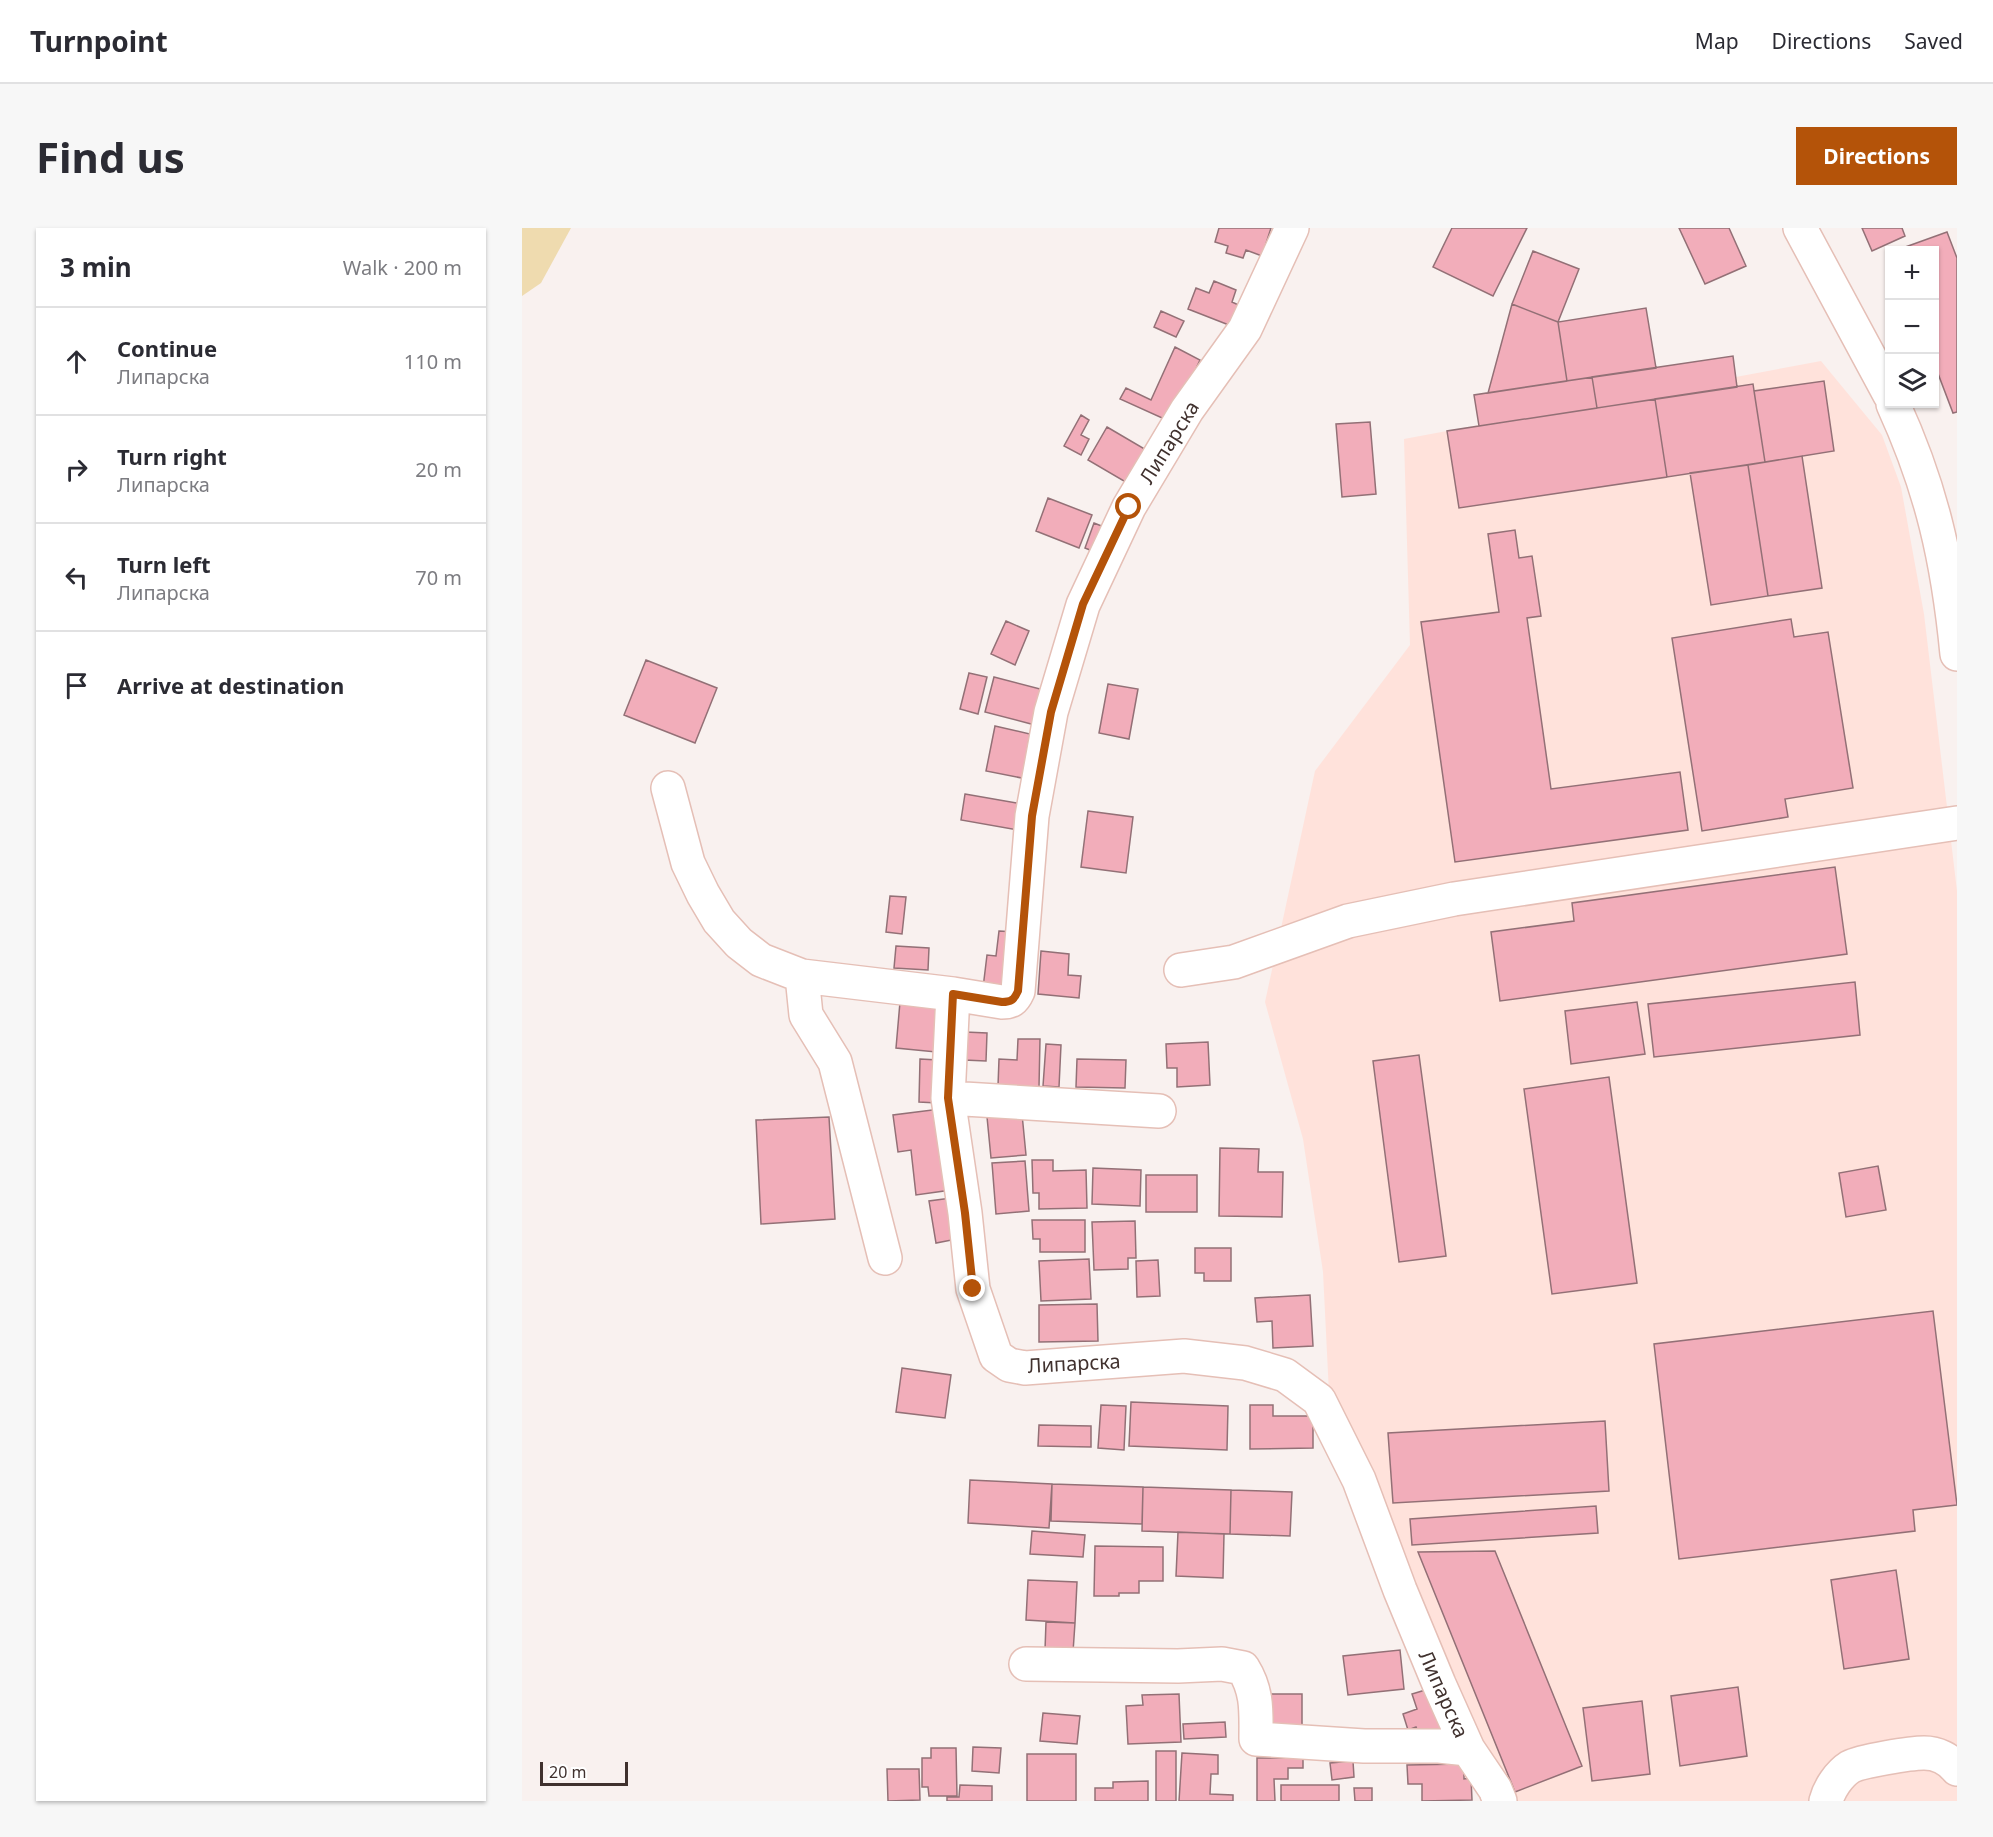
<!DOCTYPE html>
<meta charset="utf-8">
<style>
:root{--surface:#fff;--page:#f7f7f7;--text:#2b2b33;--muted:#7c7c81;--line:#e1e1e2;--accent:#b45309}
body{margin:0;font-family:"Noto Sans",sans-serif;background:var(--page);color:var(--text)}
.controls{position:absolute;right:18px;top:18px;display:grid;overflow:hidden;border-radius:0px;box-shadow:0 2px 4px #0004}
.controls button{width:54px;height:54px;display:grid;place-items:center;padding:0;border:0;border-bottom:2px solid var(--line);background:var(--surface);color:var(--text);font:30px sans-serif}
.scale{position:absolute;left:18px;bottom:15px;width:88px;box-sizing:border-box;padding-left:6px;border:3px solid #40312e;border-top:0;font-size:16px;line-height:21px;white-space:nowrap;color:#40312e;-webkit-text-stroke:4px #fff;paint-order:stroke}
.stop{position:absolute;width:18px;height:18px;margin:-14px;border:4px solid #b45309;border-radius:50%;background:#fff}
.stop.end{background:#b45309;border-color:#fff;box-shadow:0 2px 6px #0008}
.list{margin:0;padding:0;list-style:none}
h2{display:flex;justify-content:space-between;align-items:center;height:78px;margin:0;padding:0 24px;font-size:26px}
h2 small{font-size:20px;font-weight:400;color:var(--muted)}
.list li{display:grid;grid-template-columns:39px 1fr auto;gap:18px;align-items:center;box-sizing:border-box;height:108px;padding:0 24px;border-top:2px solid var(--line)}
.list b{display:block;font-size:22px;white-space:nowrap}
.list p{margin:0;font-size:20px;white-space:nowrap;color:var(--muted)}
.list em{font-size:20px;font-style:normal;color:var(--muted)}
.icon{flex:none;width:33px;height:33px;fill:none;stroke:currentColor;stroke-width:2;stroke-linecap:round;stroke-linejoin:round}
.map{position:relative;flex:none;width:1435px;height:1573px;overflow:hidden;border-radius:0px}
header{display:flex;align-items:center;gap:36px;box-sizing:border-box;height:84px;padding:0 30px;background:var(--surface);border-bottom:2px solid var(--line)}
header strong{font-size:28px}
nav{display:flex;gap:33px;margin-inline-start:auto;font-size:21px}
.intro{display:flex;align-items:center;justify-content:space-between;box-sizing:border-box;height:144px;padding:0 36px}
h1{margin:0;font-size:42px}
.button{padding:15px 27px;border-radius:0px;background:var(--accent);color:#fff;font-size:21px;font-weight:700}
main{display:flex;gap:36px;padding:0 36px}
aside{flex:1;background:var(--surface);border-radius:0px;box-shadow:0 2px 4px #0004}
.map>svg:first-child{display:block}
.built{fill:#ffe2db}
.green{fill:#efdbaf}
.building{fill:#f2adba;stroke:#937076;stroke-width:1.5}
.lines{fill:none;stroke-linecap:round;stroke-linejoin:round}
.minor-casing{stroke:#e5bfb6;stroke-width:36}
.major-casing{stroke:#e5bfb6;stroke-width:36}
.minor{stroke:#fff;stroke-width:33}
.major{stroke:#fff;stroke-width:33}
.route{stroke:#b45309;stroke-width:8}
.labels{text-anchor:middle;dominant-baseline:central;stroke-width:4.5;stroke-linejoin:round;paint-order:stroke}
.street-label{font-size:20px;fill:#40312e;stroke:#fff}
</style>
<header>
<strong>Turnpoint</strong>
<nav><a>Map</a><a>Directions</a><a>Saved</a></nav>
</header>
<div class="intro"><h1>Find us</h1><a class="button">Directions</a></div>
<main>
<aside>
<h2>3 min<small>Walk · 200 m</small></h2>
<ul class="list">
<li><svg class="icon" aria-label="ahead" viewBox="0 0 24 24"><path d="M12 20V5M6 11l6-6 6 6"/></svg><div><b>Continue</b><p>Липарска</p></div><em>110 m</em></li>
<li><svg class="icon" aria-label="right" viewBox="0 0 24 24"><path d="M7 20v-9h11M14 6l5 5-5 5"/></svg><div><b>Turn right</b><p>Липарска</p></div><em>20 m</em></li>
<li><svg class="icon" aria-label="left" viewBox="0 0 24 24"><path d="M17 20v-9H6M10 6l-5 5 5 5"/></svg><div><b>Turn left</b><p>Липарска</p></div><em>70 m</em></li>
<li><svg class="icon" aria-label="arrive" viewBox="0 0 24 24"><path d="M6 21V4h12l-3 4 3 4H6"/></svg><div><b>Arrive at destination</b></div></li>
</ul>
</aside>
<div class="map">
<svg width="1435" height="1573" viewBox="0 0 1435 1573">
<rect width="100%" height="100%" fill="#f9f1ef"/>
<!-- built -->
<path class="built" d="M1299,133L1360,207L1379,259L1402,386L1435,663V1573H986L810,1226L801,1044L781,911L743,774L793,543L888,417L882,211Z"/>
<!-- green -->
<path class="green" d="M0,0H49L19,55L0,68Z"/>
<!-- building -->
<path class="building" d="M697,0H749L740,28L724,22L721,30L704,25L706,18L693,14Z
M930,0H1005L971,68L911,39Z
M1157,0H1207L1224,38L1183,56Z
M1340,0H1380L1383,8L1350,23Z
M1425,4L1435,30V184L1431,185L1412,135V22H1375Z
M1011,23L1057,41L1036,94L990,76Z
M692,53L714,62L710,74L721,79L712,99L666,81L674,60L687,65Z
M990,76L1036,94L1045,153L966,165Z
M1124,80L1134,140L1045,153L1036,94Z
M639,83L662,93L654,109L632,99Z
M653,119L678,132L649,194L598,171L604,160L629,172Z
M1211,128L1215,159L1075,180L1070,149Z
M1070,149L1075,180L957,198L952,167Z
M1302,153L1312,223L1243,234L1232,163Z
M1231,156L1243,234L1145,249L1133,171Z
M1133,171L1145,249L937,280L925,203Z
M559,187L567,192L559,207L567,211L559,227L542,218Z
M848,194L854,266L820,269L814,196Z
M585,199L626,223L607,256L566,232Z
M1280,228L1300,360L1246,368L1226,237Z
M1226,237L1246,368L1189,377L1168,245Z
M526,270L570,287L557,320L514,303Z
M572,295L587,301L578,326L563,320Z
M993,302L997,330L1010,328L1019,388L1005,390L1029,561L1158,544L1166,602L933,634L899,394L977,384L966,306Z
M1269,391L1272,409L1306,404L1331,560L1263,571L1266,589L1180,603L1150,410Z
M484,393L507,403L493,437L469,426Z
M124,432L195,460L173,515L102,487Z
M447,445L465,449L456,486L438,481Z
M472,449L522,462L513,497L463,484Z
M586,456L616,461L607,511L577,505Z
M473,498L508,506L505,523L515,525L510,552L464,543Z
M443,566L501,576L496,602L439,592Z
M566,583L611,589L604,645L559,639Z
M1313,639L1325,726L978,773L969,704L1052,693L1050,675Z
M368,668L384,669L380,706L364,704Z
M477,703L493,704L486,763L461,760L465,727L474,728Z
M374,718L407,720L406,742L372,740Z
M519,723L547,726L546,747L559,748L557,770L516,766Z
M1333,754L1338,807L1132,829L1126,776Z
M378,774L418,778L414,824L374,820Z
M1115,774L1123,826L1049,836L1043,783Z
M443,804L465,805L464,833L442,832Z
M496,811H518L517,859L476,858L477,831L495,832Z
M686,814L688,857L655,859V840H645L644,816Z
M524,816L539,817L537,859L521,858Z
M897,827L924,1028L877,1034L851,833Z
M398,831L416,832L415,875L397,874Z
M555,831L604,832L603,860L554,859Z
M1087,849L1115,1055L1030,1066L1002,861Z
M418,881L429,962L394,967L389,922L376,924L371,887Z
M500,886L504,927L469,930L465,889Z
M307,889L313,991L239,996L234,892Z
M698,920L737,921L736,944H761L760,989L697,988Z
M510,932H531V943L564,942L565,980L517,981V965H511Z
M503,933L507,983L474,986L470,935Z
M1356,938L1364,982L1324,989L1317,945Z
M571,940L619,942L618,978L570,976Z
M624,947H675V984H624Z
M429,970L435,1011L414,1015L407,973Z
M510,992H563V1024H518V1011H511Z
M613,993L614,1030H606V1041L572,1042L570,994Z
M673,1020H709V1053H682V1045H673Z
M567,1031L569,1071L519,1073L517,1033Z
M636,1032L638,1068L615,1069L614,1033Z
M788,1067L791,1118L751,1120L750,1093L735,1094L733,1070Z
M575,1076L576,1113L517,1114V1077Z
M1411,1083L1435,1277L1391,1282L1393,1303L1157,1331L1132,1116Z
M380,1140L429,1147L423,1190L374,1184Z
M609,1174L706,1178L705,1222L607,1218Z
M579,1177L604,1178L602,1222L576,1220Z
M728,1177H751V1188H791V1220L728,1221Z
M1083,1193L1087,1263L871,1275L866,1205Z
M517,1197L569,1198V1219L516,1218Z
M448,1252L530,1256L527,1300L446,1295Z
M530,1256L621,1259L620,1296L529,1293Z
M621,1259L709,1262L708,1306L620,1303Z
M709,1262L770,1264L768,1308L708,1306Z
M1074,1278L1076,1305L890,1317L888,1291Z
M510,1303L563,1307L561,1329L508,1326Z
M656,1304L702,1306L701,1350L654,1348Z
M573,1318L641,1319V1353H617V1365H597V1368H572Z
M973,1323L1060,1538L993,1564L896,1324Z
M1374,1342L1387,1431L1322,1441L1309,1352Z
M506,1352L555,1354L553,1395L504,1392Z
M524,1394L553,1395L551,1424L523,1422Z
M878,1422L882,1461L826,1467L821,1428Z
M1216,1459L1225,1528L1158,1538L1149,1468Z
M910,1460L924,1503L897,1506L894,1499L886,1502L881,1486L895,1481L890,1466Z
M657,1466L659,1514L606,1516L604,1478L621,1477L620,1467Z
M746,1466H780V1499H746Z
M1120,1473L1128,1546L1070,1553L1061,1480Z
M521,1485L558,1488L555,1516L518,1513Z
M703,1494L704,1509L662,1511L661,1496Z
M451,1519L479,1520L477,1545L450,1543Z
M409,1520H434L435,1568H407L406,1559H400V1530H409Z
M634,1523H654V1573H634Z
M660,1525L696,1527V1546H689L688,1566L711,1567V1573H657Z
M505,1526H554V1573H505Z
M735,1530H781V1540H766V1551H752L753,1573H735Z
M831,1533L832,1549L810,1552L808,1535Z
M942,1536V1551L949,1550L950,1572L900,1573V1556H886L885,1537Z
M365,1541H397L398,1572L366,1573Z
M626,1553V1573H573V1560H591V1554Z
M438,1557L470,1558V1573H425V1569H437Z
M759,1557H817V1573H759Z
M832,1560H850V1573H833Z"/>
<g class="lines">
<!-- minor casing -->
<g class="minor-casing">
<path id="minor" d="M770,0L723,101L665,182L607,279L561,377L529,484L510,588L496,763C492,772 489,774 480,774L431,766L426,870L443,985L451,1061L474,1128L487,1137L503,1140L662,1128L723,1135L763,1147L797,1172L837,1252L878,1362L917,1456L946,1521L973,1561L978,1573
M146,560L166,635L181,666L197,693L217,715L239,732L280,748L431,766
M659,742L712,734L826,693L932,671L1435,595
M280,748L284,787L313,834L363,1030
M426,870L637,883
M504,1436L656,1438L700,1436L721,1440C736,1464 734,1484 734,1511L842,1518H917L946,1521
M1304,1573C1307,1561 1317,1546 1328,1539C1339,1533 1389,1525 1402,1525C1415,1525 1427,1531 1435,1541"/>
</g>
<!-- major casing -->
<g class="major-casing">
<path id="major" d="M1278,0L1368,167
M1371,176C1410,261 1426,333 1435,426"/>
</g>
<!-- minor -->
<use href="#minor" class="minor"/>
<!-- major -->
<use href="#major" class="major"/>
</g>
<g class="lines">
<!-- route -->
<path class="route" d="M451,1061L443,985L426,870L431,766L480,774C489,774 492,772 496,763L510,588L529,484L561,376L607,279"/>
</g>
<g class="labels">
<!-- street labels -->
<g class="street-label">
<text transform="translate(647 214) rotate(-58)">Липарска</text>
<text transform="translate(552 1135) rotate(-3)">Липарска</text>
<text transform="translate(922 1466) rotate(66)">Липарска</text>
</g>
</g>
</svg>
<div class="controls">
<button>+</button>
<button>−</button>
<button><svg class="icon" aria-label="layers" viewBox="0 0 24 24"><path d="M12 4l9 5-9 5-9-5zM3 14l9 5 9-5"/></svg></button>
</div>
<div class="scale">20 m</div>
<div class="stop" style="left:607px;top:279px"></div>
<div class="stop end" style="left:451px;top:1061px"></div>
</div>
</main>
